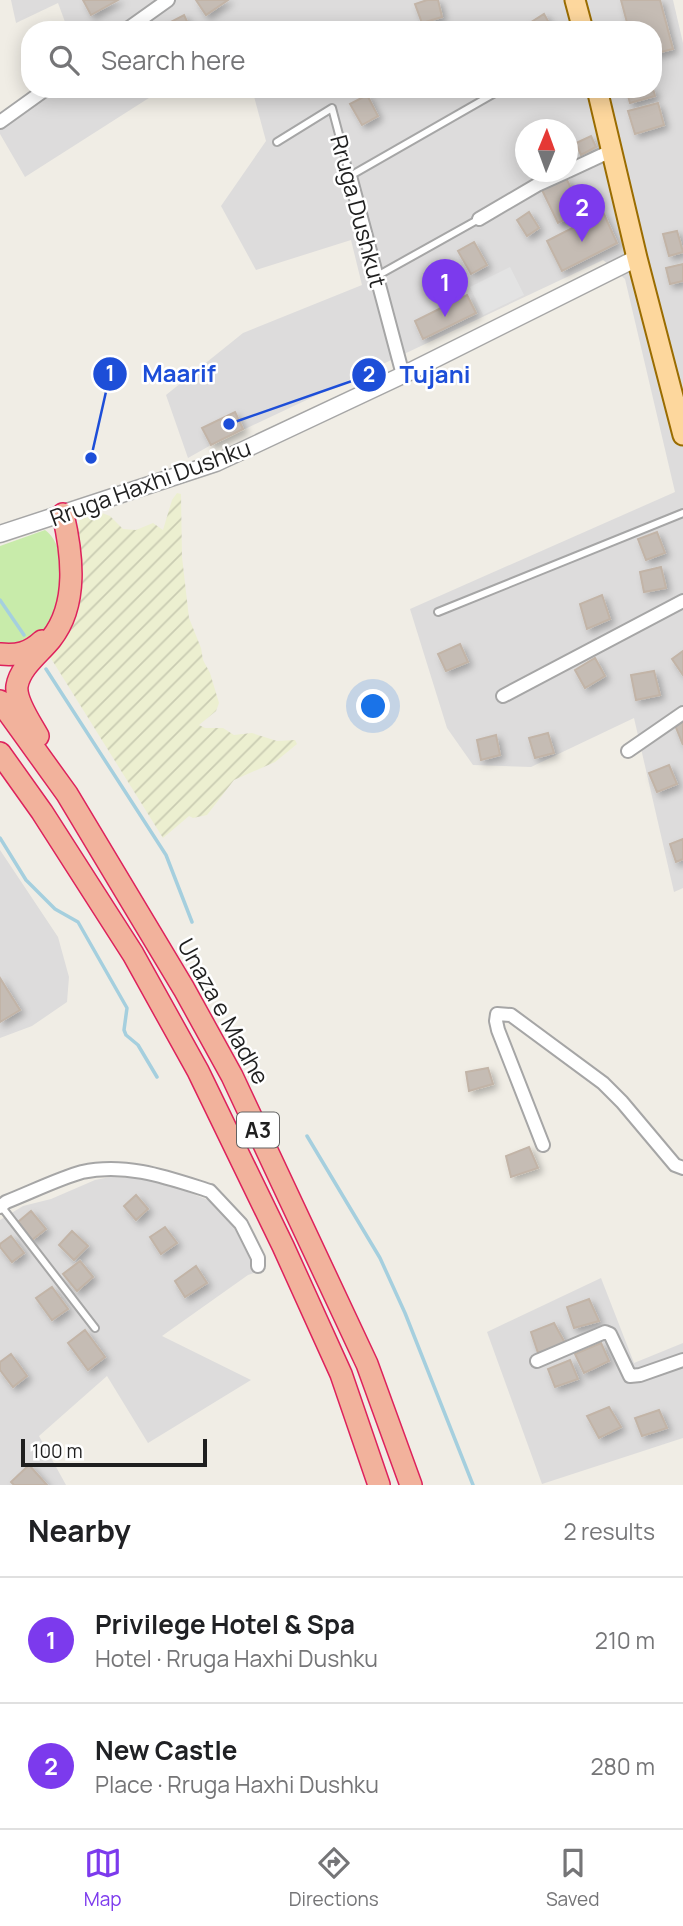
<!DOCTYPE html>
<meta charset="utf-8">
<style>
:root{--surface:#fff;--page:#f2f2f2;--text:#202124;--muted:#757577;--line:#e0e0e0;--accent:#7c3aed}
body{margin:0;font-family:Manrope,sans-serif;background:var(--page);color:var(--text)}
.compass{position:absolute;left:515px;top:119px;width:63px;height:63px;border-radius:50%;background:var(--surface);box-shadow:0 4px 18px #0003;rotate:1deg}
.scale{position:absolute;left:21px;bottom:18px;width:186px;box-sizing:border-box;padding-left:7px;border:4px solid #1f1f1f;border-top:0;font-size:19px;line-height:24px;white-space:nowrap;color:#1f1f1f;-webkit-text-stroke:5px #fff;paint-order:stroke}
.you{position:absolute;left:374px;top:707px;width:24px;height:24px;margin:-18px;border:5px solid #fff;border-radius:50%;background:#1a73e8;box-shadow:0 0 0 10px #1a73e833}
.badge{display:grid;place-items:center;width:46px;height:46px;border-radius:50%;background:var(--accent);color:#fff;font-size:23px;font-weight:700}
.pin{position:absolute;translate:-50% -58px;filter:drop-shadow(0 2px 4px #0008)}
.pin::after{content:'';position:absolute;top:37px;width:24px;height:21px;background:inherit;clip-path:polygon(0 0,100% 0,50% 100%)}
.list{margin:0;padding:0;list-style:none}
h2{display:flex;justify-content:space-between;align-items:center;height:91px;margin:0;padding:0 28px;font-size:30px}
h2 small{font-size:23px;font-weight:400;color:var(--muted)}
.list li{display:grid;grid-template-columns:46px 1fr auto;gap:21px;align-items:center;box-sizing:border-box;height:126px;padding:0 28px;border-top:2px solid var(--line)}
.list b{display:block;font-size:26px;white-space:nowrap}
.list p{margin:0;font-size:23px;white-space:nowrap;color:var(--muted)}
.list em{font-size:23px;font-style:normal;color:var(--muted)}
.icon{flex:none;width:38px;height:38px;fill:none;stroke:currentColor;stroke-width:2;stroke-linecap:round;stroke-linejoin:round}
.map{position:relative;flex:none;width:683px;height:1485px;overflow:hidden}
.search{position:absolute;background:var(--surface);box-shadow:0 4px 18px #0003;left:21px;right:21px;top:21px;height:77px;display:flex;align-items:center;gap:18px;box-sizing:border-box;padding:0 24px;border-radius:28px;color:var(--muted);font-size:26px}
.sheet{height:343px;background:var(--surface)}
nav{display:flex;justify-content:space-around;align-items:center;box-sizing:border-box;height:98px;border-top:2px solid var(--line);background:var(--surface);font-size:19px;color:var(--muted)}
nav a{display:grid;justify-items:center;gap:4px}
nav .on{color:var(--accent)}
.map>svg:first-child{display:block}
.residential{fill:#dddcdc;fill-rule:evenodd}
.farmland{fill:url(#farmland-furrows)}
.grass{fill:#c8ebaa}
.parking{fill:#e3e3e3}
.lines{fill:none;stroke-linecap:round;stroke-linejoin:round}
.stream{stroke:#a5cfde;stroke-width:3.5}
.building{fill:#c5bcb4;stroke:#c2b4a7;stroke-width:2;filter:url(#shadow)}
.service-casing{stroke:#a6a6a6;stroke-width:10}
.minor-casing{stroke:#a6a6a6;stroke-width:16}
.tertiary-casing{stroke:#a6a6a6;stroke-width:19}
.primary-casing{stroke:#9a6c00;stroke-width:23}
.trunk-casing{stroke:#de225c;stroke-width:24}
.service{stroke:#fff;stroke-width:6}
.minor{stroke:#fff;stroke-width:12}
.tertiary{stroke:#fff;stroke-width:16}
.primary{stroke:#fdd79d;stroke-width:19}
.trunk{stroke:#f2b29c;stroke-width:21}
.labels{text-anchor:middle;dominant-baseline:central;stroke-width:5;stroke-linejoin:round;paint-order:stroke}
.shield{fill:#fff;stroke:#626262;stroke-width:2}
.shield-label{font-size:21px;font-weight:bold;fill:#1f1f1f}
.street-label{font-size:23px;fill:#1f1f1f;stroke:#fff}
.leader{fill:none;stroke:#1d4ed8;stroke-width:2.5}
.callout-dot{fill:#1d4ed8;stroke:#fff;stroke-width:2.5}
.mark-label{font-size:21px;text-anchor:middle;font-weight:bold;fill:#fff}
.callout-label{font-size:24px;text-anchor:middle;font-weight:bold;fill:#1d4ed8;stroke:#fff;stroke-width:5;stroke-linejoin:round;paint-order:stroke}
</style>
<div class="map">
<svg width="683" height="1485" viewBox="0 0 683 1485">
<defs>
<pattern id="farmland-furrows" width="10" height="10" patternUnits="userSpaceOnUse" patternTransform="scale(1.75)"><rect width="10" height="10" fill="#ecefd0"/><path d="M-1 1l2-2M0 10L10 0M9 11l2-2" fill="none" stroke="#caccb2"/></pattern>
<filter id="shadow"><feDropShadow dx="4" dy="4" stdDeviation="3.5" flood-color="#0004"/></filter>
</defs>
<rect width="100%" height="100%" fill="#f0ede5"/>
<!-- residential -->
<path class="residential" d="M11,0H673L683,43V888L674,892L634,718L531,767L473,765L447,728L410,609L675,492L625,279L603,260L211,445L188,458L166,395L243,333L362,285L351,240L256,270L221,206L266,141L252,89H653V30H68L58,3L16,23ZM526,130H568V172H526Z
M37,89H163L25,177L0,134V113Z
M0,850L58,937L69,977L67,1002L32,1026L0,1038Z
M110,1177L140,1178L183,1190L221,1205L237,1218L262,1270L248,1275L162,1336L251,1380L148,1443L107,1376L39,1436L66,1485H0V1220L23,1206L51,1199L95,1180Z
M601,1278L634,1363L683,1343V1438L542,1484L487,1332Z"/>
<!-- farmland -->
<path class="farmland" d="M177,493L181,494L182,557L189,618L201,648L203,660L210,673L219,703L216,711L199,725L205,728H223L234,735L252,733L277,741L295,740L297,744L275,762L234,780L207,815L193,818L189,816L163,838L47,652L80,519L102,513L110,516L123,529L136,530L153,523L163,530L172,500Z"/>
<!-- grass -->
<path class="grass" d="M45,530C73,549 61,621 37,639C28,645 11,645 0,648V546Z"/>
<!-- parking -->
<path class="parking" d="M510,267L524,295L483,315L470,287Z"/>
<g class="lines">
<!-- stream -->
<path class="stream" d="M0,600L24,635
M46,669L166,855L192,922
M0,838L26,880L55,909L78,922L127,1008L124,1030L126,1035L138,1045L157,1077
M307,1136L380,1258L405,1313L473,1485"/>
</g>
<!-- building -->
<path class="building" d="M83,0H118L91,15Z
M196,0H228L206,15Z
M427,0H438L442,17L422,23L415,4Z
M621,0H660L673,49L653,54V30H629Z
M544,14L553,30H528L525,26Z
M184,15L191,30H167L165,25Z
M626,89H653L655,96L630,103Z
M367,95L378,116L362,125L350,104Z
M658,103L664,125L635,134L628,111Z
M591,136L596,147L581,155L576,143Z
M566,178L582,211L558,223L542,190Z
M529,212L539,228L527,236L517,220Z
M603,212L617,243L562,271L547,241Z
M677,231L683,252L669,256L663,234Z
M474,242L487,265L471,274L458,251Z
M683,264V281L670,284L666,268Z
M467,295L476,313L423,339L415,321Z
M235,412L243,429L211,445L202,428Z
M657,532L665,553L646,560L638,539Z
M661,567L666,588L644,592L640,572Z
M602,595L610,619L587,629L580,604Z
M460,644L468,662L446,671L438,654Z
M683,651V675L672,659Z
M595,658L605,676L585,688L575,670Z
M654,671L660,695L636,700L631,675Z
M683,722V745L675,725Z
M548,733L554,753L535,758L529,738Z
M496,735L500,755L481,760L477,740Z
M669,765L677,784L657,792L649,773Z
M683,839V859L676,862L670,844Z
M0,978L20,1010L0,1022Z
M488,1068L493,1084L469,1091L466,1072Z
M529,1147L538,1168L511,1177L506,1156Z
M136,1195L148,1209L136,1220L124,1206Z
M31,1211L46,1229L32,1240L18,1222Z
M165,1227L177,1243L161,1254L150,1237Z
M72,1231L88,1246L74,1260L59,1245Z
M11,1236L24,1253L12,1262L0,1247V1244Z
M80,1261L93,1277L77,1291L63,1274Z
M196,1266L207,1283L185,1297L175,1281Z
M52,1287L68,1309L52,1320L36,1298Z
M589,1299L599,1321L574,1328L567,1307Z
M554,1323L565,1343L538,1353L531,1332Z
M85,1330L105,1357L88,1370L68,1343Z
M601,1343L609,1361L584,1373L575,1354Z
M11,1354L27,1376L13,1387L0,1370V1362Z
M570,1360L578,1379L555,1387L548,1369Z
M609,1407L621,1427L599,1438L587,1416Z
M659,1410L667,1428L642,1436L635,1418Z
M29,1465L47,1485H14L11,1482Z"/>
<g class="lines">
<!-- service casing -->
<g class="service-casing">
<path id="service" d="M277,142L332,108L350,176L502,89
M377,276L479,219
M438,612L683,513
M1,1206L95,1328"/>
</g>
<!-- minor casing -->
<g class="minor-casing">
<path id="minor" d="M126,30L168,0
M0,122L46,89
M568,171L611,151
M350,176L403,375
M479,219L537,185L566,172
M503,696L683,601
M628,751L683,713
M543,1145L498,1030L496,1021L497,1014L511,1015L603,1083L622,1102L675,1165L683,1168
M0,1207L6,1202C29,1193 60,1178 82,1172C126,1162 169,1178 210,1191L241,1224L258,1258V1266
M537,1361L605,1332L610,1334L630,1376L640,1375L683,1360"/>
</g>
<!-- tertiary casing -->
<g class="tertiary-casing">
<path id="tertiary" d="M0,534L216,463L403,375L637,258"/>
</g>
<!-- primary casing -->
<g class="primary-casing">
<path id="primary" d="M575,0L583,30
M597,89L637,258L683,435"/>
</g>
<!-- trunk casing -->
<g class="trunk-casing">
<path id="trunk" d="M0,654C17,656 29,653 42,641
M0,701L67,794L184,989L232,1076L367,1364L411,1485
M38,736C31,723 15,701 17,686C20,667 40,653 51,639C79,604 72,553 63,514
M0,753L42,812L133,954L198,1071L283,1246L341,1374L379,1485"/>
</g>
<!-- service -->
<use href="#service" class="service"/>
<!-- minor -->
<use href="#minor" class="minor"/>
<!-- tertiary -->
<use href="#tertiary" class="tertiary"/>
<!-- primary -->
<use href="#primary" class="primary"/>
<!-- trunk -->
<use href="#trunk" class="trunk"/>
</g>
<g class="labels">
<!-- shield labels -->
<rect class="shield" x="237" y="1112.5" width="42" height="35" rx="5"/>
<g class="shield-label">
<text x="258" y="1130">A3</text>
</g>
<!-- street labels -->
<g class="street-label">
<text transform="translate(359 211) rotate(75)">Rruga Dushkut</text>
<text transform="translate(150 482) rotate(-20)">Rruga Haxhi Dushku</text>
<text transform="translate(224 1011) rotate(61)">Unaza e Madhe</text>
</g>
</g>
<!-- callouts -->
<path class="leader" d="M91 458L110 374M229 424L369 375"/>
<g class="callout-dot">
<circle cx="91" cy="458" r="7"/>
<circle cx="229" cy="424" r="7"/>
<circle cx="110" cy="374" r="18"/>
<circle cx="369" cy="375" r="18"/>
</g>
<g class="mark-label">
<text x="110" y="381">1</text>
<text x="369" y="382">2</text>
</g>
<g class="callout-label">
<text x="179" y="382">Maarif</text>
<text x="435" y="383">Tujani</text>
</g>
</svg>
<svg class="compass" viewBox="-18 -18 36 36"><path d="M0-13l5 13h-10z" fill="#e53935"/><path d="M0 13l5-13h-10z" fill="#757577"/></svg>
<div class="scale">100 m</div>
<div class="you"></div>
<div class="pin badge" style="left:445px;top:317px">1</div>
<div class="pin badge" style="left:582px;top:242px">2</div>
<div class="search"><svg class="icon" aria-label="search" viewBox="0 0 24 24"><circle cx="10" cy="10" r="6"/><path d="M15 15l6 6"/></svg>Search here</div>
</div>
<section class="sheet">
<h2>Nearby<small>2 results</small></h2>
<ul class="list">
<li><span class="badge">1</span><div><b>Privilege Hotel &amp; Spa</b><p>Hotel · Rruga Haxhi Dushku</p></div><em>210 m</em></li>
<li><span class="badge">2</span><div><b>New Castle</b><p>Place · Rruga Haxhi Dushku</p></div><em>280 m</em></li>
</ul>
</section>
<nav>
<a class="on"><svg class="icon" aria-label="map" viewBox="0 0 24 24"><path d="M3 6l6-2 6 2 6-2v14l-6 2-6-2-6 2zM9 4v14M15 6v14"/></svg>Map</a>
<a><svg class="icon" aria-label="directions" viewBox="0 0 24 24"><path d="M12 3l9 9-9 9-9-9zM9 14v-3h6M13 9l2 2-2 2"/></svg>Directions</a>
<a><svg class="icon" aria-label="saved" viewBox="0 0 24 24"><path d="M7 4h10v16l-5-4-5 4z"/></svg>Saved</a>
</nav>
